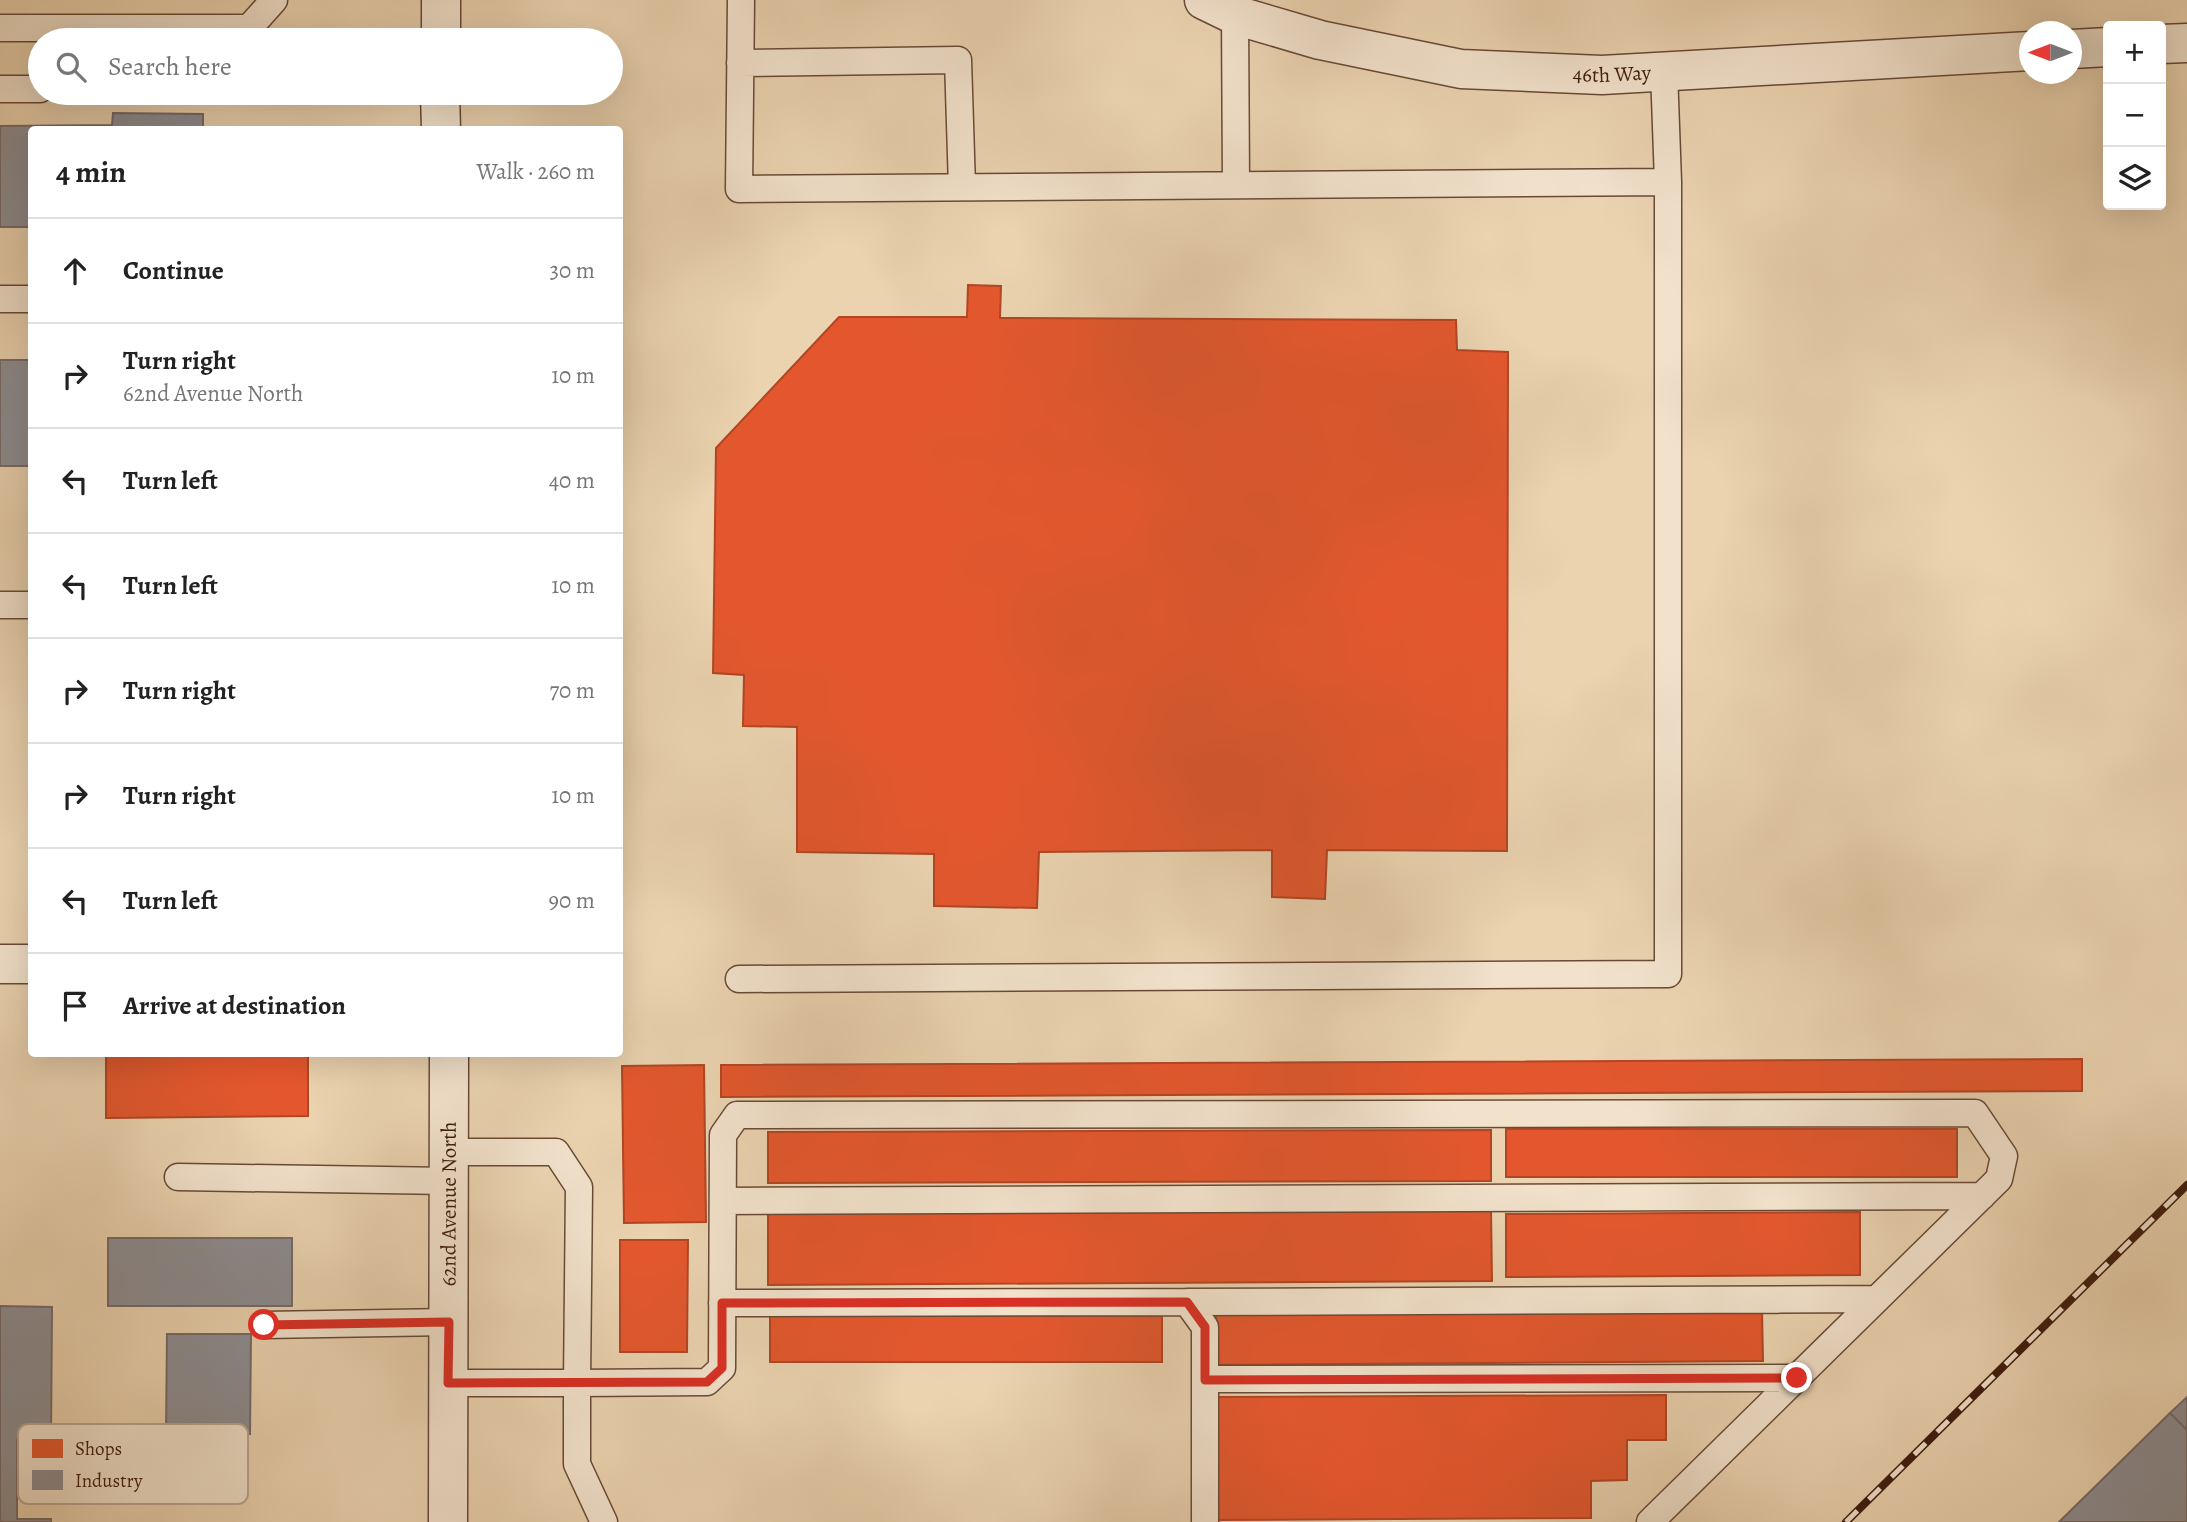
<!DOCTYPE html>
<meta charset="utf-8">
<style>
:root{--surface:#fff;--page:#f2f2f2;--text:#222;--muted:#767676;--line:#e0e0e0}
body{margin:0;font-family:Alegreya,serif;background:var(--page);color:var(--text)}
.controls{position:absolute;right:21px;top:21px;display:grid;overflow:hidden;border-radius:7px;box-shadow:0 7px 28px #0002}
.controls button{width:63px;height:63px;display:grid;place-items:center;padding:0;border:0;border-bottom:2px solid var(--line);background:var(--surface);color:var(--text);font:35px sans-serif}
.compass{position:absolute;left:2019px;top:21px;width:63px;height:63px;border-radius:50%;background:var(--surface);box-shadow:0 7px 28px #0002;rotate:270deg}
.stop{position:absolute;width:21px;height:21px;margin:-16px;border:5px solid #d93025;border-radius:50%;background:#fff}
.stop.end{background:#d93025;border-color:#fff;box-shadow:0 2px 7px #0008}
.list{margin:0;padding:0;list-style:none}
h2{display:flex;justify-content:space-between;align-items:center;height:91px;margin:0;padding:0 28px;font-size:30px}
h2 small{font-size:23px;font-weight:400;color:var(--muted)}
.list li{display:grid;grid-template-columns:46px 1fr auto;gap:21px;align-items:center;box-sizing:border-box;height:105px;padding:0 28px;border-top:2px solid var(--line)}
.list b{display:block;font-size:26px;white-space:nowrap}
.list p{margin:0;font-size:23px;white-space:nowrap;color:var(--muted)}
.list em{font-size:23px;font-style:normal;color:var(--muted)}
.icon{flex:none;width:38px;height:38px;fill:none;stroke:currentColor;stroke-width:2;stroke-linecap:round;stroke-linejoin:round}
.map{position:relative;flex:none;width:2187px;height:1522px;overflow:hidden}
.search{position:absolute;background:var(--surface);box-shadow:0 7px 28px #0002;left:28px;top:28px;width:595px;height:77px;display:flex;align-items:center;gap:18px;box-sizing:border-box;padding:0 24px;border-radius:38px;color:var(--muted);font-size:26px}
.panel{position:absolute;background:var(--surface);box-shadow:0 7px 28px #0002;left:28px;top:126px;width:595px;height:931px;border-radius:7px}
.map>svg:first-child{display:block}
.shops{fill:#e4572e;stroke:#b24524;stroke-width:2}
.industry{fill:#8d8d92;stroke:#756b6a;stroke-width:2}
.lines{fill:none;stroke-linecap:round;stroke-linejoin:round}
.service-casing{stroke:#694a36;stroke-width:29}
.minor-casing{stroke:#694a36;stroke-width:41}
.tertiary-casing{stroke:#694a36;stroke-width:41}
.service{stroke:#f2e2cc;stroke-width:26}
.minor{stroke:#f2e2cc;stroke-width:38}
.tertiary{stroke:#f2e2cc;stroke-width:38}
.rail-casing{stroke:#3e1c0d;stroke-width:8}
.rail{stroke:#f2e2cc;stroke-width:5;stroke-dasharray:16;stroke-linecap:butt}
.route{stroke:#d93025;stroke-width:9}
.labels{text-anchor:middle;dominant-baseline:central;stroke-width:7;stroke-linejoin:round;paint-order:stroke}
.street-label{font-size:21px;fill:#3e1c0d;stroke:#f2e2cc}
.key{fill:#f2e2cc;stroke:#bca793;stroke-width:2}
.key-label{font-size:19px;fill:#3e1c0d}
</style>
<div class="map">
<svg width="2187" height="1522" viewBox="0 0 2187 1522">
<rect width="100%" height="100%" fill="#ebd3b0"/>
<filter id="stains"><feTurbulence type="fractalNoise" baseFrequency=".00286" numOctaves="4"/><feColorMatrix values="0 0 0 0 .2 0 0 0 0 .09 0 0 0 0 .02 0 0 0 .5 -.17"/></filter>
<radialGradient id="worn" r=".72"><stop offset=".6" stop-color="#630" stop-opacity="0"/><stop offset="1" stop-color="#630" stop-opacity=".3"/></radialGradient>
<!-- shops -->
<path class="shops" d="M968,285L1001,286L1000,318L1456,320L1457,350L1508,352L1507,851L1327,850L1325,899L1272,897V850L1039,852L1037,908L934,906V854L797,852V727L743,726L744,675L713,673L716,448L839,317H967Z
M106,1054H308V1116L106,1118Z
M2082,1059V1091L721,1097V1065Z
M704,1065L706,1222L624,1223L622,1066Z
M1506,1129H1957V1177H1506Z
M1491,1130V1181L768,1183V1132Z
M1491,1209L1492,1281L768,1285V1214Z
M1860,1212V1275L1506,1277V1214Z
M620,1240H688L687,1352H620Z
M1762,1311L1763,1361L1217,1365L1216,1315Z
M770,1315L1162,1316V1362H770Z
M1666,1395V1440H1627V1480L1591,1481V1518L1216,1520L1215,1397Z"/>
<!-- industry -->
<path class="industry" d="M113,113L203,114V130H32V227H0V126L112,125Z
M0,360H32V466H0Z
M108,1238H292V1306H108Z
M0,1306L52,1307L51,1441L17,1440V1519H51V1522H0Z
M167,1334H251L250,1434L166,1433Z
M2187,1397V1430L2170,1413Z
M2170,1413L2187,1430V1522H2059Z"/>
<g class="lines">
<!-- service casing -->
<g class="service-casing">
<path id="service" d="M741,0L739,189L1668,182
M1235,15L1236,185
M0,28H249L274,0
M740,63L958,60L962,187
M0,89H40
M0,299H32
M0,605H32
M739,979L1668,974V182L1664,71
M449,1152H556L579,1187L577,1383L707,1382L722,1368L723,1135L737,1115L1975,1113L2004,1156L1999,1179L1650,1522
M178,1177L449,1181
M723,1201L1982,1196
M1187,1302L1877,1299
M722,1303L1187,1302L1205,1327V1522
M264,1325L449,1322
M1205,1379L1797,1378
M448,1383H577V1464L604,1522"/>
</g>
<!-- minor casing -->
<g class="minor-casing">
<g id="minor">
<path id="s1" d="M1204,0L1235,15L1320,40L1461,69L1602,75L2030,51"/>
<path d="M2161,44L2187,43"/>
<path d="M2072,49L2108,47"/>
<path d="M0,964H32"/>
</g>
</g>
<!-- tertiary casing -->
<g class="tertiary-casing">
<g id="tertiary">
<path d="M441,40V0"/>
<path d="M440,93L441,130"/>
<path id="s2" d="M448,1522L449,1054"/>
</g>
</g>
<!-- service -->
<use href="#service" class="service"/>
<!-- minor -->
<use href="#minor" class="minor"/>
<!-- tertiary -->
<use href="#tertiary" class="tertiary"/>
<!-- rail casing -->
<g class="rail-casing">
<path id="rail" d="M1846,1522L2187,1185"/>
</g>
<!-- rail -->
<use href="#rail" class="rail"/>
</g>
<g class="lines">
<!-- route -->
<path class="route" d="M264,1325L449,1322L448,1383L707,1382L722,1368V1303L1187,1302L1205,1327V1380L1797,1378"/>
</g>
<g class="labels">
<!-- street labels -->
<g class="street-label">
<text stroke="none"><textPath href="#s1" startOffset="418">46th Way</textPath></text>
<text stroke="none"><textPath href="#s2" startOffset="318">62nd Avenue North</textPath></text>
</g>
</g>
<!-- legend -->
<rect x="18" y="1424" width="230" height="80" rx="10" class="key"/>
<rect x="32" y="1439" width="31" height="19" fill="#e4572e"/>
<rect x="32" y="1470" width="31" height="20" fill="#8d8d92"/>
<g class="key-label">
<text x="75" y="1455">Shops</text>
<text x="75" y="1487">Industry</text>
</g>
<rect width="100%" height="100%" filter="url(#stains)"/>
<rect width="100%" height="100%" fill="url(#worn)"/>
</svg>
<div class="controls">
<button>+</button>
<button>−</button>
<button><svg class="icon" aria-label="layers" viewBox="0 0 24 24"><path d="M12 4l9 5-9 5-9-5zM3 14l9 5 9-5"/></svg></button>
</div>
<svg class="compass" viewBox="-18 -18 36 36"><path d="M0-13l5 13h-10z" fill="#e53935"/><path d="M0 13l5-13h-10z" fill="#767676"/></svg>
<div class="stop" style="left:264px;top:1325px"></div>
<div class="stop end" style="left:1797px;top:1378px"></div>
<div class="search"><svg class="icon" aria-label="search" viewBox="0 0 24 24"><circle cx="10" cy="10" r="6"/><path d="M15 15l6 6"/></svg>Search here</div>
<section class="panel">
<h2>4 min<small>Walk · 260 m</small></h2>
<ul class="list">
<li><svg class="icon" aria-label="ahead" viewBox="0 0 24 24"><path d="M12 20V5M6 11l6-6 6 6"/></svg><div><b>Continue</b></div><em>30 m</em></li>
<li><svg class="icon" aria-label="right" viewBox="0 0 24 24"><path d="M7 20v-9h11M14 6l5 5-5 5"/></svg><div><b>Turn right</b><p>62nd Avenue North</p></div><em>10 m</em></li>
<li><svg class="icon" aria-label="left" viewBox="0 0 24 24"><path d="M17 20v-9H6M10 6l-5 5 5 5"/></svg><div><b>Turn left</b></div><em>40 m</em></li>
<li><svg class="icon" aria-label="left" viewBox="0 0 24 24"><path d="M17 20v-9H6M10 6l-5 5 5 5"/></svg><div><b>Turn left</b></div><em>10 m</em></li>
<li><svg class="icon" aria-label="right" viewBox="0 0 24 24"><path d="M7 20v-9h11M14 6l5 5-5 5"/></svg><div><b>Turn right</b></div><em>70 m</em></li>
<li><svg class="icon" aria-label="right" viewBox="0 0 24 24"><path d="M7 20v-9h11M14 6l5 5-5 5"/></svg><div><b>Turn right</b></div><em>10 m</em></li>
<li><svg class="icon" aria-label="left" viewBox="0 0 24 24"><path d="M17 20v-9H6M10 6l-5 5 5 5"/></svg><div><b>Turn left</b></div><em>90 m</em></li>
<li><svg class="icon" aria-label="arrive" viewBox="0 0 24 24"><path d="M6 21V4h12l-3 4 3 4H6"/></svg><div><b>Arrive at destination</b></div></li>
</ul>
</section>
</div>
